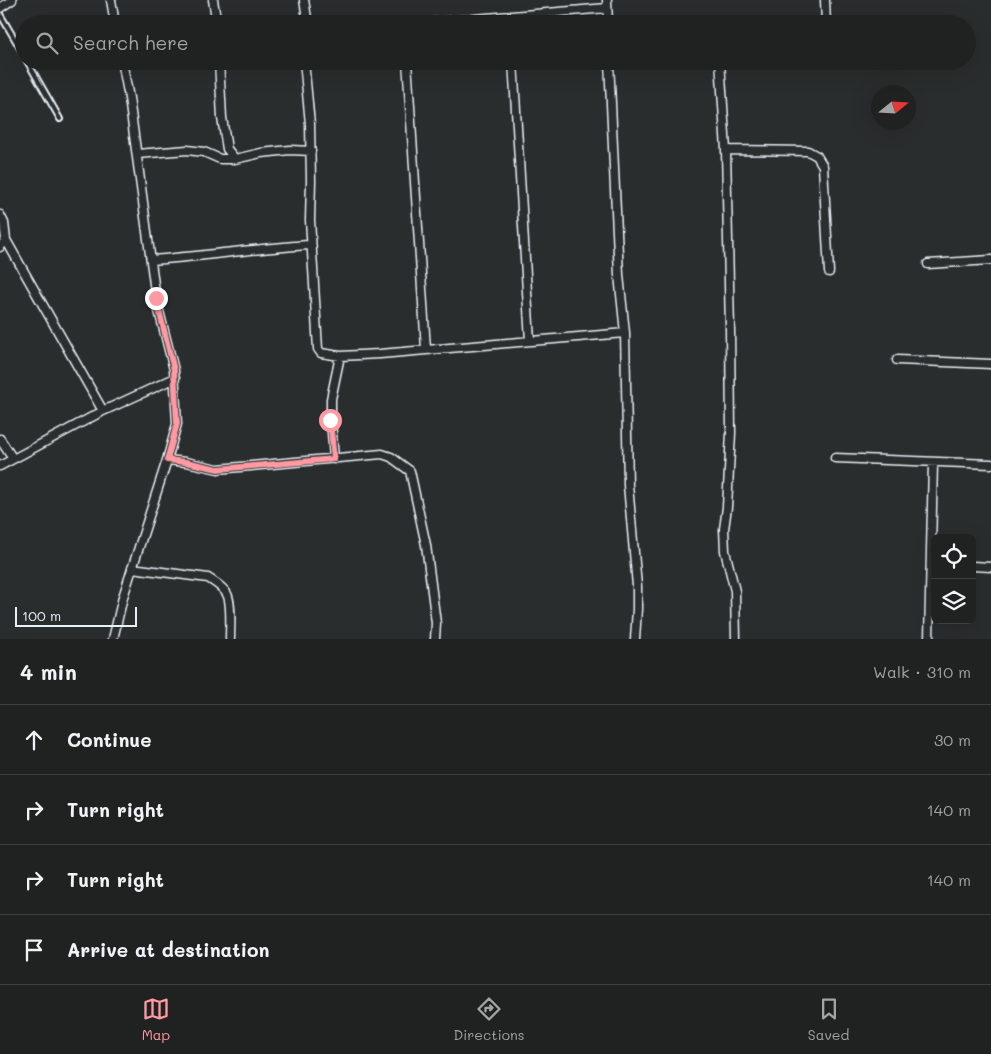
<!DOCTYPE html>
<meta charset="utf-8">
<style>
:root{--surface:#202222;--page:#2d2f2f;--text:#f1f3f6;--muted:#a2a4a5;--line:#3d3f40;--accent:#ff9aa2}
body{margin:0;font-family:Mali,sans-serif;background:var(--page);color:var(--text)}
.controls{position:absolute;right:15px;bottom:15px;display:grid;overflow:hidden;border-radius:8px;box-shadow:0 5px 20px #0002}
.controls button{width:45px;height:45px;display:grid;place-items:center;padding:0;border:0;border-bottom:1px solid var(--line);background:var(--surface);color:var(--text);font:25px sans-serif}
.compass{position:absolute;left:871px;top:85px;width:45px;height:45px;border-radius:50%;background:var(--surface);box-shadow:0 5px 20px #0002;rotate:72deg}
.scale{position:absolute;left:15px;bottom:12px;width:122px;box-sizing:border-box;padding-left:5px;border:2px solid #e8f1f8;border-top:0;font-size:14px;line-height:18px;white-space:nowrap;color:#e8f1f8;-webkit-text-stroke:4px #2a2d2e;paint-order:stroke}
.stop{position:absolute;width:15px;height:15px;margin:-11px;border:4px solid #ff9aa2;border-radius:50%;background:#fff}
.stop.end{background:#ff9aa2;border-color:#fff;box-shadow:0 1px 5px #0008}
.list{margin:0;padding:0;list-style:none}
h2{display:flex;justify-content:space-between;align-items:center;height:65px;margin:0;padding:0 20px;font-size:21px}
h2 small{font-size:16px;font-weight:400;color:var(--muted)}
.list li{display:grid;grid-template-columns:32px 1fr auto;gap:15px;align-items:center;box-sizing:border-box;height:70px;padding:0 20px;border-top:1px solid var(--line)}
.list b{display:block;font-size:19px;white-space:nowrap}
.list em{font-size:16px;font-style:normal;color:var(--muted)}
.icon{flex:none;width:28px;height:28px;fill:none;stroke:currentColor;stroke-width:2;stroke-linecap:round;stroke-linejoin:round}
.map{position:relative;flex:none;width:991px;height:639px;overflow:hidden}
.search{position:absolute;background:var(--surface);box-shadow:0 5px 20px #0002;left:15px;right:15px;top:15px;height:55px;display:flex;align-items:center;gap:12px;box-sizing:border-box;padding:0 18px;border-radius:28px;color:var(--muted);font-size:19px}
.sheet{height:345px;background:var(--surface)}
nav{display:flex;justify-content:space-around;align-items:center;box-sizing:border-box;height:70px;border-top:1px solid var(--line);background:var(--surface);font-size:14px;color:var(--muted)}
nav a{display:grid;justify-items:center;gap:2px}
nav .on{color:var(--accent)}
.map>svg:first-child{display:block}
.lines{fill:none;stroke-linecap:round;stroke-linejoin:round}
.lane-casing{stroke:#e8f1f8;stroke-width:8}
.street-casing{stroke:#e8f1f8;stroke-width:11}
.lane{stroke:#2a2d2e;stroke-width:4}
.street{stroke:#2a2d2e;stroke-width:8}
.route{stroke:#ff9aa2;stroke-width:6}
</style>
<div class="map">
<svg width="991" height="639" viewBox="0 0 991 639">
<rect width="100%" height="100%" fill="#2a2d2e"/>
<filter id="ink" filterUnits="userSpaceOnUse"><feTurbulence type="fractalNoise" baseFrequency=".02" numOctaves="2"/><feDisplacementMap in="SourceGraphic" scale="10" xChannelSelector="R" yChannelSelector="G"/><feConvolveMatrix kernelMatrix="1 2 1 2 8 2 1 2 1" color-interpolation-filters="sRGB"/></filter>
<g filter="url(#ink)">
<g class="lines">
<!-- lane casing -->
<g class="lane-casing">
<path id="lane" d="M0,14L24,55
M27,61L60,119"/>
</g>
<!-- street casing -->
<g class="street-casing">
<path id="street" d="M111,0L115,24
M213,0L217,24
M304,0L308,24
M607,0L608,24
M825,0L826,24
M0,8L12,0
M413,24L607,8
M219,61L222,118L227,149L235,159
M304,61L310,124L311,181L310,220L318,349L321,353L340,356L380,354L625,333
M407,61L426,349
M513,61L530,341
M609,61L619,275L625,333L628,485L637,586V609L635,639
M720,61L726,150L730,329L731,433L727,507L724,529L725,551L735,591L736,639
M726,150L808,151L817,156L823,166L829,272
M137,154L187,150L204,152L220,159H235L261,153L290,150L311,151
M0,215L4,223L6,240L0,247
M6,240L103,411
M151,260C205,256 258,248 311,245
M928,264L991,260
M897,360L991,364
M0,439L13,459
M835,458L991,464
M334,459L331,420V399L340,356
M167,460L186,462L218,469L382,454L391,457L410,471L426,545L436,623L435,639
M0,466L103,411L175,378
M972,566L991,567
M132,568L208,578C214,582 223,587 227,594C232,603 230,628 230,639
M113,639L123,597L167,460L177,424L174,370L156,299L129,98L122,61
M929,639L933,462"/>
</g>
<!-- lane -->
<use href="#lane" class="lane"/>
<!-- street -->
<use href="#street" class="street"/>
</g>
</g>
<g class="lines" filter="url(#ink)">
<!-- route -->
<path class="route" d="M156,298L174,370L177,424L167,460L186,462L218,469L334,459L330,420"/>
</g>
</svg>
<div class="controls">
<button><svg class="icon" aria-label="locate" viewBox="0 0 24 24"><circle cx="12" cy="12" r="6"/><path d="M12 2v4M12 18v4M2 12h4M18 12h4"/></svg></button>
<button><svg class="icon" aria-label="layers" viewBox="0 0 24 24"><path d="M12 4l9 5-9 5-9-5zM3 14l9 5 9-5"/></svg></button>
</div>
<svg class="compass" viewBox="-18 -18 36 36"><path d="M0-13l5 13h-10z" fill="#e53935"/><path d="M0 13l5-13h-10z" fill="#a2a4a5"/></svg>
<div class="scale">100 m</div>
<div class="stop" style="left:330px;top:420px"></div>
<div class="stop end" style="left:156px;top:298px"></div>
<div class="search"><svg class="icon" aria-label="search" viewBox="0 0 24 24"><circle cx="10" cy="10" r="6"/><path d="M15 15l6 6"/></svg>Search here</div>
</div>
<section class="sheet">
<h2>4 min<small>Walk · 310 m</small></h2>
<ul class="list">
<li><svg class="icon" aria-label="ahead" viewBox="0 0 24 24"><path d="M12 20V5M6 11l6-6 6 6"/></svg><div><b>Continue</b></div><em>30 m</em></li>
<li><svg class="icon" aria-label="right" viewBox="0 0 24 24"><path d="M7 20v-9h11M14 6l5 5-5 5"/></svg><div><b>Turn right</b></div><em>140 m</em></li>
<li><svg class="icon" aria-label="right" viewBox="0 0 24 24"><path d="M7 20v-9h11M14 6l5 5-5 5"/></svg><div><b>Turn right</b></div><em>140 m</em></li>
<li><svg class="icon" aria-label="arrive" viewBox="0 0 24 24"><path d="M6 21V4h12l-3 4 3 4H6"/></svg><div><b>Arrive at destination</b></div></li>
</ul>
</section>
<nav>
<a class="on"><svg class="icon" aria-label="map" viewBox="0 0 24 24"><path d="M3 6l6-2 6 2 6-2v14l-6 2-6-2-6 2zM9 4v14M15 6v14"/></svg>Map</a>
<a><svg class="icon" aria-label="directions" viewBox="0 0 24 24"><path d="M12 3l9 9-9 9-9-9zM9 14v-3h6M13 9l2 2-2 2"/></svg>Directions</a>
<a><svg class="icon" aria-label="saved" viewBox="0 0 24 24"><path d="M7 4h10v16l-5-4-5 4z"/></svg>Saved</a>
</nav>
